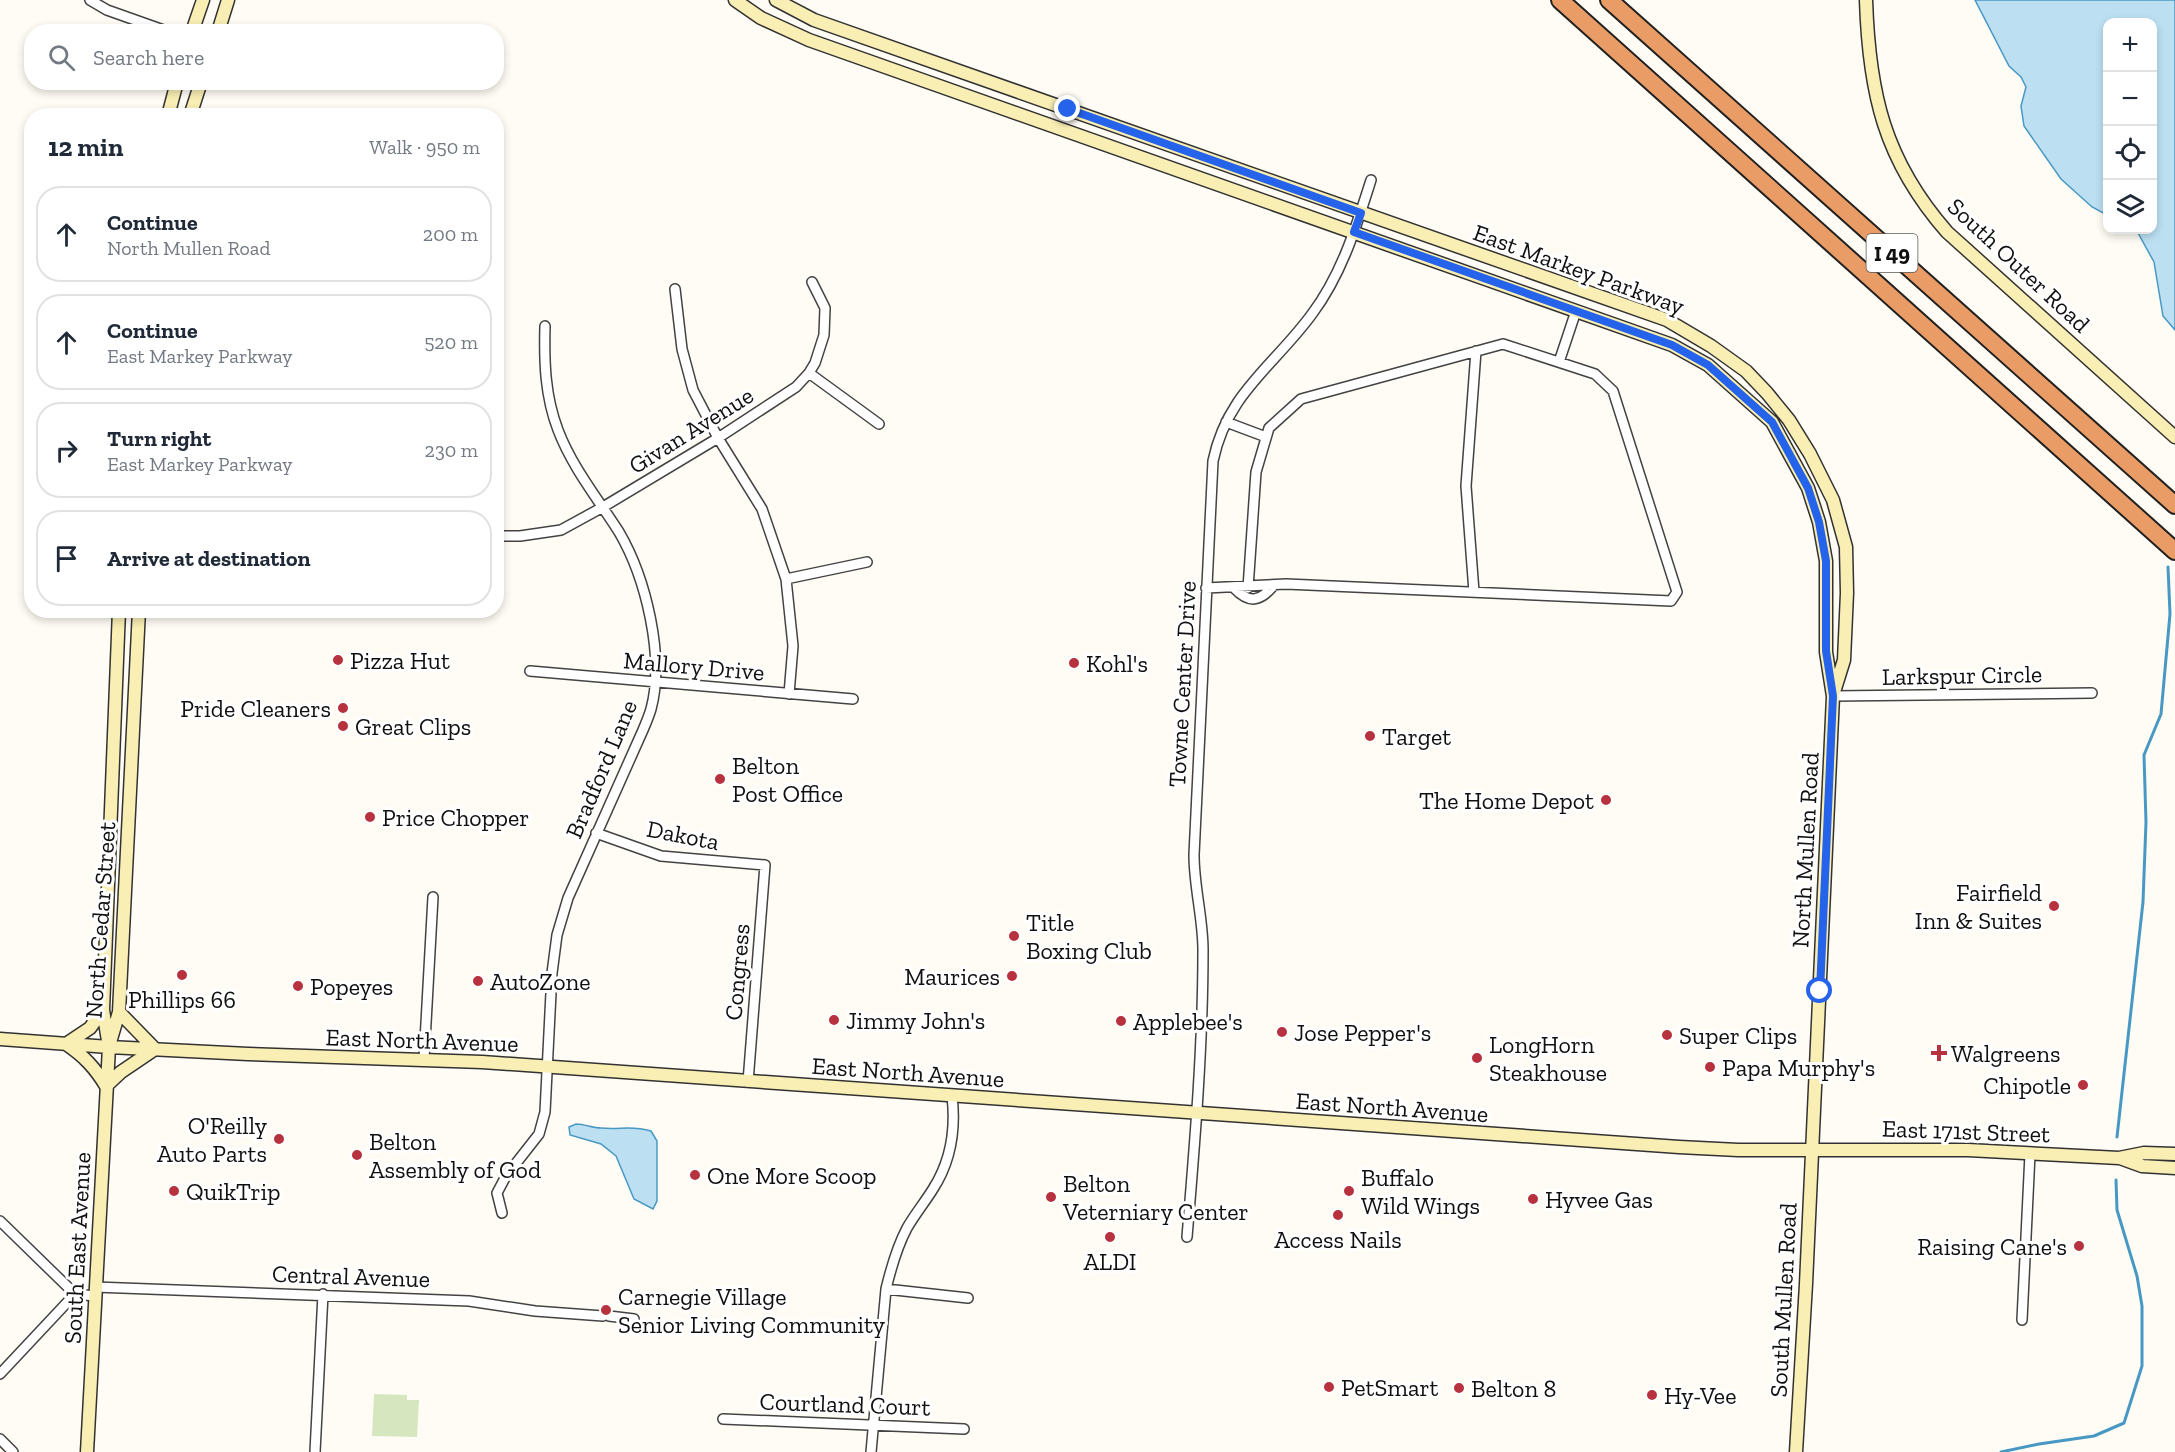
<!DOCTYPE html>
<meta charset="utf-8">
<style>
:root{--surface:#fff;--page:#f6f6f7;--text:#1f2937;--muted:#747a83;--line:#e0e1e3}
body{margin:0;font-family:"Zilla Slab",serif;background:var(--page);color:var(--text)}
.controls{position:absolute;right:18px;top:18px;display:grid;overflow:hidden;border-radius:12px;box-shadow:0 3px 9px #0003}
.controls button{width:54px;height:54px;display:grid;place-items:center;padding:0;border:0;border-bottom:2px solid var(--line);background:var(--surface);color:var(--text);font:30px sans-serif}
.stop{position:absolute;width:18px;height:18px;margin:-14px;border:4px solid #2563eb;border-radius:50%;background:#fff}
.stop.end{background:#2563eb;border-color:#fff;box-shadow:0 2px 6px #0008}
.list{margin:0;padding:0;list-style:none}
h2{display:flex;justify-content:space-between;align-items:center;height:78px;margin:0;padding:0 24px;font-size:26px}
h2 small{font-size:20px;font-weight:400;color:var(--muted)}
.list li{display:grid;grid-template-columns:39px 1fr auto;gap:18px;align-items:center;box-sizing:border-box;height:96px;margin:0 12px 12px;padding:0 12px;border:2px solid var(--line);border-radius:24px}
.list b{display:block;font-size:22px;white-space:nowrap}
.list p{margin:0;font-size:20px;white-space:nowrap;color:var(--muted)}
.list em{font-size:20px;font-style:normal;color:var(--muted)}
.icon{flex:none;width:33px;height:33px;fill:none;stroke:currentColor;stroke-width:2;stroke-linecap:round;stroke-linejoin:round}
.map{position:relative;flex:none;width:2175px;height:1452px;overflow:hidden}
.search{position:absolute;background:var(--surface);box-shadow:0 3px 9px #0003;left:24px;top:24px;width:480px;height:66px;display:flex;align-items:center;gap:15px;box-sizing:border-box;padding:0 21px;border-radius:24px;color:var(--muted);font-size:22px}
.panel{position:absolute;background:var(--surface);box-shadow:0 3px 9px #0003;left:24px;top:108px;width:480px;height:510px;border-radius:24px}
.map>svg:first-child{display:block}
.green{fill:#d6e7bf}
.water{fill:#bce0f2;stroke:#4898c4;stroke-width:1.5}
.lines{fill:none;stroke-linecap:round;stroke-linejoin:round}
.stream{stroke:#4898c4;stroke-width:3}
.street-casing{stroke:#434343;stroke-width:12}
.secondary-casing{stroke:#323232;stroke-width:15}
.highway-casing{stroke:#212121;stroke-width:20}
.street{stroke:#fff;stroke-width:9}
.secondary{stroke:#f9eeb4;stroke-width:12}
.highway{stroke:#ea9c66;stroke-width:16}
.route{stroke:#2563eb;stroke-width:8}
.poi-dot{fill:#b7313e;stroke:#fff;stroke-width:2}
.labels{text-anchor:middle;dominant-baseline:central;stroke-width:6;stroke-linejoin:round;paint-order:stroke}
.shield{fill:#fff;stroke:#585858;stroke-width:1.5}
.shield-label{font-size:22px;font-weight:bold;fill:#101010}
.street-label{font-size:24px;fill:#101010;stroke:#fff}
.poi-label{font-size:24px;fill:#101010;stroke:#fff;text-anchor:start}
</style>
<div class="map">
<svg width="2175" height="1452" viewBox="0 0 2175 1452">
<rect width="100%" height="100%" fill="#fefcf4"/>
<!-- green -->
<path class="green" d="M374,1394L407,1395V1400H419L417,1437L372,1436Z"/>
<!-- water -->
<path class="water" d="M1975,0H2175V330L2163,316L2154,262L2138,233L2132,230H2152V22H2108L2107,215L2092,207L2061,179L2024,126L2021,106L2026,87L2021,77L2009,66Z
M576,1124C585,1124 592,1128 601,1128C620,1130 631,1125 651,1131L657,1141V1201L653,1209L634,1199L616,1156L601,1144L570,1135L569,1127Z"/>
<g class="lines">
<!-- stream -->
<path class="stream" d="M2117,1137L2143,902L2146,822L2144,755L2161,714L2170,614L2168,567
M2001,1452L2039,1444L2094,1436L2124,1423L2142,1366V1306L2137,1276L2117,1210L2116,1180"/>
<!-- street casing -->
<g class="street-casing">
<path id="street" d="M90,0L107,10L169,32
M323,82L325,84
M675,289L682,349L693,390L718,438L762,509L786,579L793,646L789,694
M1559,362L1576,311
M809,373L879,424
M1226,422L1266,437
M496,536H520L561,530L603,507L718,438L796,387L809,373L815,363L824,335L825,308L812,282
M786,579L867,562
M1206,588L1286,584L1671,601L1677,592L1613,391L1595,374L1503,344L1301,399L1269,428L1256,472L1248,588
M1234,588C1249,604 1260,602 1274,585
M1474,592L1466,486L1476,351
M530,671L853,699
M1833,696L2092,693
M596,833L661,856L765,865L748,1082
M424,1059L433,897
M502,1213L497,1193L506,1176L539,1134L545,1112L552,973L557,935L568,898L643,730C646,723 649,716 651,709C665,657 646,578 619,532C598,499 572,467 558,430C545,396 544,362 545,326
M0,1221L75,1294
M1187,1237C1195,1141 1203,1046 1203,950C1203,918 1194,887 1194,855L1213,461C1227,393 1274,366 1312,314C1342,274 1356,227 1371,180
M95,1287L469,1301L535,1311L603,1316
M886,1289L968,1298
M609,1316L634,1319
M2022,1320L2030,1154
M0,1374L75,1294L95,1296
M723,1419L964,1429
M0,1439L13,1452
M315,1452L323,1294
M871,1452L886,1289C891,1268 897,1247 907,1228C915,1214 925,1202 933,1189C951,1161 956,1130 952,1096"/>
</g>
<!-- secondary casing -->
<g class="secondary-casing">
<path id="secondary" d="M735,0L761,18L809,40L1672,345L1708,365L1772,422L1808,488L1819,522L1826,561V652L1833,696L1806,1284L1796,1452
M776,0L814,20L1667,320L1711,346L1746,371L1767,393L1789,420L1810,454L1833,500L1846,547L1847,593L1844,660L1834,692
M1866,0C1869,93 1884,160 1947,232L2175,437
M192,32L203,0
M218,32L228,0
M168,116L177,82
M190,116L201,82
M103,1010L90,1028L66,1044C84,1056 95,1068 106,1086L121,1072L155,1049L119,1012
M0,1039L109,1047L248,1054L482,1062L1679,1147L1738,1150H1968L2119,1158L2144,1153L2175,1154
M109,1046L119,1012L139,610
M2120,1158L2142,1166L2175,1168
M87,1452L109,1047L103,1010L119,610"/>
</g>
<!-- highway casing -->
<g class="highway-casing">
<path id="highway" d="M1560,0L2175,551
M1609,0L2175,505"/>
</g>
<!-- street -->
<use href="#street" class="street"/>
<!-- secondary -->
<use href="#secondary" class="secondary"/>
<!-- highway -->
<use href="#highway" class="highway"/>
</g>
<g class="lines">
<!-- route -->
<path class="route" d="M1068,109L1361,213L1354,232L1672,345L1708,365L1772,422L1808,488L1819,522L1826,561V651L1833,696L1820,991"/>
</g>
<!-- markers -->
<g class="poi-dot">
<circle cx="338" cy="660" r="6"/>
<circle cx="1074" cy="663" r="6"/>
<circle cx="343" cy="708" r="6"/>
<circle cx="343" cy="726" r="6"/>
<circle cx="1370" cy="736" r="6"/>
<circle cx="720" cy="779" r="6"/>
<circle cx="1606" cy="800" r="6"/>
<circle cx="370" cy="817" r="6"/>
<circle cx="2054" cy="906" r="6"/>
<circle cx="1014" cy="936" r="6"/>
<circle cx="182" cy="975" r="6"/>
<circle cx="1012" cy="976" r="6"/>
<circle cx="478" cy="981" r="6"/>
<circle cx="298" cy="986" r="6"/>
<circle cx="834" cy="1020" r="6"/>
<circle cx="1121" cy="1021" r="6"/>
<circle cx="1282" cy="1032" r="6"/>
<circle cx="1667" cy="1035" r="6"/>
<path d="M1936 1044h6v6h6v6h-6v6h-6v-6h-6v-6h6z"/>
<circle cx="1477" cy="1058" r="6"/>
<circle cx="1710" cy="1067" r="6"/>
<circle cx="2083" cy="1085" r="6"/>
<circle cx="279" cy="1139" r="6"/>
<circle cx="357" cy="1155" r="6"/>
<circle cx="695" cy="1175" r="6"/>
<circle cx="174" cy="1191" r="6"/>
<circle cx="1349" cy="1191" r="6"/>
<circle cx="1051" cy="1197" r="6"/>
<circle cx="1533" cy="1199" r="6"/>
<circle cx="1338" cy="1215" r="6"/>
<circle cx="1110" cy="1237" r="6"/>
<circle cx="2079" cy="1246" r="6"/>
<circle cx="606" cy="1310" r="6"/>
<circle cx="1329" cy="1387" r="6"/>
<circle cx="1459" cy="1388" r="6"/>
<circle cx="1652" cy="1395" r="6"/>
</g>
<g class="labels">
<!-- shield labels -->
<rect class="shield" x="1866.5" y="234" width="51" height="38" rx="4.5"/>
<g class="shield-label">
<text x="1892" y="253">I 49</text>
</g>
<!-- street labels -->
<g class="street-label">
<text transform="translate(2019 265) rotate(43)">South Outer Road</text>
<text transform="translate(1579 269) rotate(20)">East Markey Parkway</text>
<text transform="translate(691 430) rotate(-32)">Givan Avenue</text>
<text transform="translate(694 666) rotate(5)">Mallory Drive</text>
<text transform="translate(1962 675) rotate(-1)">Larkspur Circle</text>
<text transform="translate(1182 684) rotate(-87)">Towne Center Drive</text>
<text transform="translate(601 769) rotate(-67)">Bradford Lane</text>
<text transform="translate(683 835) rotate(11)">Dakota</text>
<text transform="translate(1805 850) rotate(-87)">North Mullen Road</text>
<text transform="translate(100 920) rotate(-86)">North Cedar Street</text>
<text transform="translate(737 972) rotate(-85)">Congress</text>
<text transform="translate(422 1040) rotate(2)">East North Avenue</text>
<text transform="translate(908 1072) rotate(4)">East North Avenue</text>
<text transform="translate(1392 1107) rotate(4)">East North Avenue</text>
<text transform="translate(1966 1131) rotate(2)">East 171st Street</text>
<text transform="translate(77 1248) rotate(-87)">South East Avenue</text>
<text transform="translate(351 1276) rotate(2)">Central Avenue</text>
<text transform="translate(1783 1300) rotate(-87)">South Mullen Road</text>
<text transform="translate(845 1404) rotate(2)">Courtland Court</text>
</g>
<!-- poi labels -->
<g class="poi-label">
<text x="350" y="660">Pizza Hut</text>
<text x="1086" y="663">Kohl's</text>
<text x="331" y="708" text-anchor="end">Pride Cleaners</text>
<text x="355" y="726">Great Clips</text>
<text x="1382" y="736">Target</text>
<text x="732" y="765">Belton<tspan x="732" dy="28">Post Office</tspan></text>
<text x="1594" y="800" text-anchor="end">The Home Depot</text>
<text x="382" y="817">Price Chopper</text>
<text x="2042" y="892" text-anchor="end">Fairfield<tspan x="2042" dy="28">Inn &amp; Suites</tspan></text>
<text x="1026" y="922">Title<tspan x="1026" dy="28">Boxing Club</tspan></text>
<text x="1000" y="976" text-anchor="end">Maurices</text>
<text x="490" y="981">AutoZone</text>
<text x="310" y="986">Popeyes</text>
<text x="182" y="999" text-anchor="middle">Phillips 66</text>
<text x="846" y="1020">Jimmy John's</text>
<text x="1133" y="1021">Applebee's</text>
<text x="1294" y="1032">Jose Pepper's</text>
<text x="1679" y="1035">Super Clips</text>
<text x="1489" y="1044">LongHorn<tspan x="1489" dy="28">Steakhouse</tspan></text>
<text x="1951" y="1053">Walgreens</text>
<text x="1722" y="1067">Papa Murphy's</text>
<text x="2071" y="1085" text-anchor="end">Chipotle</text>
<text x="267" y="1125" text-anchor="end">O'Reilly<tspan x="267" dy="28">Auto Parts</tspan></text>
<text x="369" y="1141">Belton<tspan x="369" dy="28">Assembly of God</tspan></text>
<text x="707" y="1175">One More Scoop</text>
<text x="1361" y="1177">Buffalo<tspan x="1361" dy="28">Wild Wings</tspan></text>
<text x="1063" y="1183">Belton<tspan x="1063" dy="28">Veterniary Center</tspan></text>
<text x="186" y="1191">QuikTrip</text>
<text x="1545" y="1199">Hyvee Gas</text>
<text x="1338" y="1239" text-anchor="middle">Access Nails</text>
<text x="2067" y="1246" text-anchor="end">Raising Cane's</text>
<text x="1110" y="1261" text-anchor="middle">ALDI</text>
<text x="618" y="1296">Carnegie Village<tspan x="618" dy="28">Senior Living Community</tspan></text>
<text x="1341" y="1387">PetSmart</text>
<text x="1471" y="1388">Belton 8</text>
<text x="1664" y="1395">Hy-Vee</text>
</g>
</g>
</svg>
<div class="controls">
<button>+</button>
<button>−</button>
<button><svg class="icon" aria-label="locate" viewBox="0 0 24 24"><circle cx="12" cy="12" r="6"/><path d="M12 2v4M12 18v4M2 12h4M18 12h4"/></svg></button>
<button><svg class="icon" aria-label="layers" viewBox="0 0 24 24"><path d="M12 4l9 5-9 5-9-5zM3 14l9 5 9-5"/></svg></button>
</div>
<div class="stop" style="left:1820px;top:991px"></div>
<div class="stop end" style="left:1068px;top:109px"></div>
<div class="search"><svg class="icon" aria-label="search" viewBox="0 0 24 24"><circle cx="10" cy="10" r="6"/><path d="M15 15l6 6"/></svg>Search here</div>
<section class="panel">
<h2>12 min<small>Walk · 950 m</small></h2>
<ul class="list">
<li><svg class="icon" aria-label="ahead" viewBox="0 0 24 24"><path d="M12 20V5M6 11l6-6 6 6"/></svg><div><b>Continue</b><p>North Mullen Road</p></div><em>200 m</em></li>
<li><svg class="icon" aria-label="ahead" viewBox="0 0 24 24"><path d="M12 20V5M6 11l6-6 6 6"/></svg><div><b>Continue</b><p>East Markey Parkway</p></div><em>520 m</em></li>
<li><svg class="icon" aria-label="right" viewBox="0 0 24 24"><path d="M7 20v-9h11M14 6l5 5-5 5"/></svg><div><b>Turn right</b><p>East Markey Parkway</p></div><em>230 m</em></li>
<li><svg class="icon" aria-label="arrive" viewBox="0 0 24 24"><path d="M6 21V4h12l-3 4 3 4H6"/></svg><div><b>Arrive at destination</b></div></li>
</ul>
</section>
</div>
